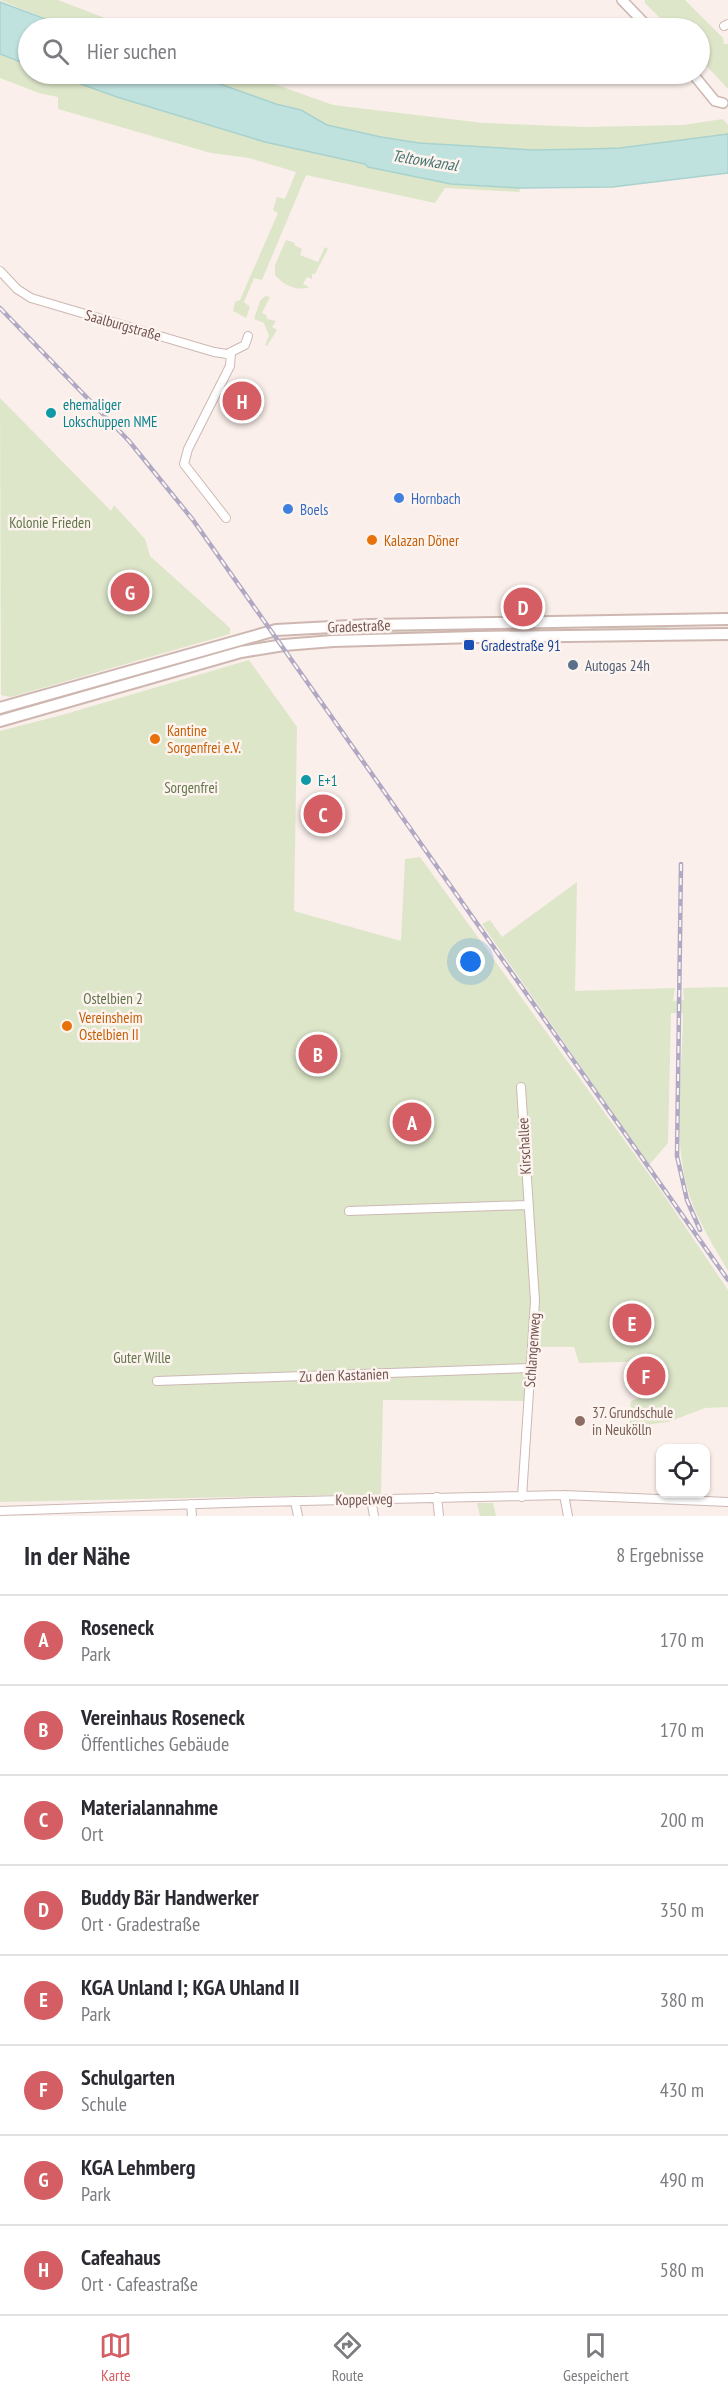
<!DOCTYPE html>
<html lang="de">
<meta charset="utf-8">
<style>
:root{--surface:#fff;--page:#f2f2f3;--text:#2b2b33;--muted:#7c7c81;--line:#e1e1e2;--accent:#d45e63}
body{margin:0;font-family:"PT Sans Narrow",sans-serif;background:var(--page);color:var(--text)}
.controls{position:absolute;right:18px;bottom:18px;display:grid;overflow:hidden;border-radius:12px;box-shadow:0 2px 4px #0004}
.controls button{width:54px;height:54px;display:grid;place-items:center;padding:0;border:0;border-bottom:2px solid var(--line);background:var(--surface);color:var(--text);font:30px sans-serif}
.you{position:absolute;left:471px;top:962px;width:21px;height:21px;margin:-15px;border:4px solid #fff;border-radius:50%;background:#1a73e8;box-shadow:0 0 0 9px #1a73e833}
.badge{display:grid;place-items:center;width:39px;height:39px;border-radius:50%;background:var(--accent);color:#fff;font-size:20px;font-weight:700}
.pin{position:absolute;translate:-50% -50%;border:3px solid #fff;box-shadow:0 2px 6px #0006}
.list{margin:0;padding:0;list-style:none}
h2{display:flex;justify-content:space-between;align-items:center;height:78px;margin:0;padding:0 24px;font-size:26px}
h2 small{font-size:20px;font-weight:400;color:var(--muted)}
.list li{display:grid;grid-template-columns:39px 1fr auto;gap:18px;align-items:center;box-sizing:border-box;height:90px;padding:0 24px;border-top:2px solid var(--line)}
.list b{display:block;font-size:22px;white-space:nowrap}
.list p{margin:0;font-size:20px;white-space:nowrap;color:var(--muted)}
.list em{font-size:20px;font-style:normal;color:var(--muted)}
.icon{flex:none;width:33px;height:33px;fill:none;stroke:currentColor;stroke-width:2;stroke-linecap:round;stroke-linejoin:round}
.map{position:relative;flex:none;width:728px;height:1516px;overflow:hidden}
.search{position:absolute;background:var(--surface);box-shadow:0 2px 4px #0004;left:18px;right:18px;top:18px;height:66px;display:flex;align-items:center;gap:15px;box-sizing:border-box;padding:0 21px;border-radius:33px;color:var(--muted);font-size:22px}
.sheet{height:798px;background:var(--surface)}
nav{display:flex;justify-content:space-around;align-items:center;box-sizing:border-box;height:84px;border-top:2px solid var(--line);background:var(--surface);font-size:16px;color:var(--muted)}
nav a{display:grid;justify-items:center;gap:3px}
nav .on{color:var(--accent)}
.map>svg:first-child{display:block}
.green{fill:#dde6c9}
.water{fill:#c0e2de;stroke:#a8d2ce;stroke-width:1.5}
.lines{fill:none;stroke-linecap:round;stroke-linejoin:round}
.minor-casing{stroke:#cdb8b4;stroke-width:10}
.tertiary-casing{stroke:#cdb8b4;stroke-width:12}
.secondary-casing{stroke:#cfb7b1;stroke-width:14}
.minor{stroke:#fff;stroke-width:8}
.tertiary{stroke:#fff;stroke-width:9}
.secondary{stroke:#fff;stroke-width:10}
.rail-casing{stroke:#b0a9c3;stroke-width:4.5}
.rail{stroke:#fdf4f0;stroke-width:2;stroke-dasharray:7;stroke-linecap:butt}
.culture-dot{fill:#0f9aa8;stroke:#fdf4f0;stroke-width:2}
.shop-dot{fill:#3f7fe0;stroke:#fdf4f0;stroke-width:2}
.food-dot{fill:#e8710a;stroke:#fdf4f0;stroke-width:2}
.transit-dot{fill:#1a4fb4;stroke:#fdf4f0;stroke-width:2}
.service-dot{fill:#5c6f8a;stroke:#fdf4f0;stroke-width:2}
.education-dot{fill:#8d6e63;stroke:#fdf4f0;stroke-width:2}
.labels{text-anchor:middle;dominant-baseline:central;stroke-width:5;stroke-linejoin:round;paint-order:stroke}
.street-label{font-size:15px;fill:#725350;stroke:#fdf4f0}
.culture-label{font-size:15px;fill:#0d838f;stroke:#fdf4f0;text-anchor:start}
.shop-label{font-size:15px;fill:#366cbe;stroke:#fdf4f0;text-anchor:start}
.park-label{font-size:15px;fill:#62764a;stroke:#fdf4f0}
.food-label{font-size:15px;fill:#c56008;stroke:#fdf4f0;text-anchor:start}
.transit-label{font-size:15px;fill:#164399;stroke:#fdf4f0;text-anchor:start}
.service-label{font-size:15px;fill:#4e5e75;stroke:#fdf4f0;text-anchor:start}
.education-label{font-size:15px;fill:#785e54;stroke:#fdf4f0;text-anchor:start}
.water-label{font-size:16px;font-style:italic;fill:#467570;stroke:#fdf4f0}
</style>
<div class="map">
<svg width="728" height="1516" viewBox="0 0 728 1516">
<rect width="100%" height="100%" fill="#faefea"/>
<!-- green -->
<path class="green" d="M0,0H58L131,28H69Z
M645,0H685L723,38L724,44H728V89L700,59V28H670L645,3Z
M0,54L28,65V74H53L118,97L365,164L368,167L451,184L519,188L520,192L445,188L435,203L306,175L262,280L254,278L244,302L250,307L246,318L233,311L235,302L240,300L278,213L273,210L277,197L285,199L296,172L249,158L211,153L58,109V97L39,93L0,78Z
M192,74H246L333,105L483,123L585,127L683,125L723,119L728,125V134L620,148L589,149L533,150L419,143L381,137L327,125L301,110L276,104Z
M286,240L295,243L294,245L302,249L300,255L318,262L325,247L328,249L315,274H312V279L307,277L303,284L309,287C297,292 282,284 275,275V265Z
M265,296L270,297L262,313L266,315L267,319L276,321L272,327L277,330L267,346L265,345L269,336L264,323L254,319L260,301Z
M0,398L111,511L114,505L145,539L150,556L230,628V634L11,697L1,695Z
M670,625V627L650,631H591L590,629L593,626Z
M548,627H574L577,631L526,633L522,630Z
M421,629L426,633L378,635L375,633L376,630Z
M359,630L364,634L323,636L316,634Z
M235,646L240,648L11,714L10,711Z
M249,660L297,727L294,911L401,941L405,859L420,857L661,1191L728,1290V1407L705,1408L668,1422L629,1427L631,1401L660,1390V1361L579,1363L574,1347H537L529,1401L383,1400L381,1494L0,1502V731L62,715Z
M577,882L575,991L675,988L673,1001L684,1000L683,988L728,987V1271C714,1247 699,1223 690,1197C671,1141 683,1071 683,1013H671L668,1143L649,1165L482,924L490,920L502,937Z
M477,1503H493L496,1516H480Z"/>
<!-- water -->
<path class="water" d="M0,2L69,28H28V65L0,54Z
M53,74H192L276,104L301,110L327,125L381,137L419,143L533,150L589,149L620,148L728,134V173L612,187L519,188L451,184L368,167L365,164L265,142L117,97Z"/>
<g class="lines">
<!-- minor casing -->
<g class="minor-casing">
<path id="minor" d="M724,26L728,24
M0,271L17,289L31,298L214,352L227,354L245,345L248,336
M226,518L184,464L188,449L230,366L231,352
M521,1087L535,1301L522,1497
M349,1211L527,1205
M157,1381L531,1368
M564,1495L568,1516
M437,1497L439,1516
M371,1499L374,1516
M295,1501L298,1516
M191,1504L192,1516
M0,1511L258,1502L564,1495L728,1502"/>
</g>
<!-- tertiary casing -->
<g class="tertiary-casing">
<path id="tertiary" d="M622,0L649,28
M693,74L715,101L723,103"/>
</g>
<!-- secondary casing -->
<g class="secondary-casing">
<path id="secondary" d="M0,708L276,630L369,625L728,619
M0,721L241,652L284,645L333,641L477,637L728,634"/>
</g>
<!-- minor -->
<use href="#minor" class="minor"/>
<!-- tertiary -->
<use href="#tertiary" class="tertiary"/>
<!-- secondary -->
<use href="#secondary" class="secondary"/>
<!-- rail casing -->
<g class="rail-casing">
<path id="rail" d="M0,308L129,441L193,520L728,1280
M681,864L677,1156L687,1200L700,1230"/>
</g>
<!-- rail -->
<use href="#rail" class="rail"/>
</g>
<!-- markers -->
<g class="culture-dot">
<circle cx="51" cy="413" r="6"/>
<circle cx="306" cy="780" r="6"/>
</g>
<g class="shop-dot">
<circle cx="399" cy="498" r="6"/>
<circle cx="288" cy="509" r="6"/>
</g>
<g class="food-dot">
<circle cx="372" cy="540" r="6"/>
<circle cx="155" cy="739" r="6"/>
<circle cx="67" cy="1026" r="6"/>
</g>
<rect class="transit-dot" x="463" y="639" width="12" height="12" rx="3"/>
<circle class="service-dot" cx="573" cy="665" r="6"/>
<circle class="education-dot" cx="580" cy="1421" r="6"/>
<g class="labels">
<!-- street labels -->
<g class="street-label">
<text transform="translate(123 325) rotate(16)">Saalburgstraße</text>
<text transform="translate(359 626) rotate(-2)">Gradestraße</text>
<text transform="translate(524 1146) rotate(-93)">Kirschallee</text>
<text transform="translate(532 1350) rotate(-86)">Schlangenweg</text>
<text transform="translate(344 1375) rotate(-2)">Zu den Kastanien</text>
<text transform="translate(364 1499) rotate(-1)">Koppelweg</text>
</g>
<!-- culture labels -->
<g class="culture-label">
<text x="63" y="404">ehemaliger<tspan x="63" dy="17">Lokschuppen NME</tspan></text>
<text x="318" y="780">E+1</text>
</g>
<!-- shop labels -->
<g class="shop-label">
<text x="411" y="498">Hornbach</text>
<text x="300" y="509">Boels</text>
</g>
<!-- park labels -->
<g class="park-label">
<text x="50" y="522">Kolonie Frieden</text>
<text x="191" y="787">Sorgenfrei</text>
<text x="113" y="998">Ostelbien 2</text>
<text x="142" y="1357">Guter Wille</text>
</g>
<!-- food labels -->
<g class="food-label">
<text x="384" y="540">Kalazan Döner</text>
<text x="167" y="730">Kantine<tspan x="167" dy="17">Sorgenfrei e.V.</tspan></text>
<text x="79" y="1017">Vereinsheim<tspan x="79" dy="17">Ostelbien II</tspan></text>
</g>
<!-- transit labels -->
<g class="transit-label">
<text x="481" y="645">Gradestraße 91</text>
</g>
<!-- service labels -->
<g class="service-label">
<text x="585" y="665">Autogas 24h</text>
</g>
<!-- education labels -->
<g class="education-label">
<text x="592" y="1412">37. Grundschule<tspan x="592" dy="17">in Neukölln</tspan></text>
</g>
<!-- water labels -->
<g class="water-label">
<text transform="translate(425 160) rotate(9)">Teltowkanal</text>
</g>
</g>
</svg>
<div class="controls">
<button><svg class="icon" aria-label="locate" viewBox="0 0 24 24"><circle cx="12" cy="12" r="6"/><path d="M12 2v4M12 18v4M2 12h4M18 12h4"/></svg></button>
</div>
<div class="you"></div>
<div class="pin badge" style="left:412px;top:1122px">A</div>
<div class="pin badge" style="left:318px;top:1054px">B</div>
<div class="pin badge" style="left:323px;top:814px">C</div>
<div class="pin badge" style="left:523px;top:607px">D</div>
<div class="pin badge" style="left:632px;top:1323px">E</div>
<div class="pin badge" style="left:646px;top:1376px">F</div>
<div class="pin badge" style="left:130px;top:592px">G</div>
<div class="pin badge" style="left:242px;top:401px">H</div>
<div class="search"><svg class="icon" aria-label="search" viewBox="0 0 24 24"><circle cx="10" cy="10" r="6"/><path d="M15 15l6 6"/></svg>Hier suchen</div>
</div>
<section class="sheet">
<h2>In der Nähe<small>8 Ergebnisse</small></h2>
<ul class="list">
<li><span class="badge">A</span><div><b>Roseneck</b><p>Park</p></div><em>170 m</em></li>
<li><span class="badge">B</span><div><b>Vereinhaus Roseneck</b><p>Öffentliches Gebäude</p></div><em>170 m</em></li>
<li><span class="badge">C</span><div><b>Materialannahme</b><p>Ort</p></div><em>200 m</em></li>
<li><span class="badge">D</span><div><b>Buddy Bär Handwerker</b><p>Ort · Gradestraße</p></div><em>350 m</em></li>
<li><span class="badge">E</span><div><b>KGA Unland I; KGA Uhland II</b><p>Park</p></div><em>380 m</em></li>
<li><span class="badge">F</span><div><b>Schulgarten</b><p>Schule</p></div><em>430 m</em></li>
<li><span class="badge">G</span><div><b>KGA Lehmberg</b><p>Park</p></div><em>490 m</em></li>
<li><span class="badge">H</span><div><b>Cafeahaus</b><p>Ort · Cafeastraße</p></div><em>580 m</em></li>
</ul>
</section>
<nav>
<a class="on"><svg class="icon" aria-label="map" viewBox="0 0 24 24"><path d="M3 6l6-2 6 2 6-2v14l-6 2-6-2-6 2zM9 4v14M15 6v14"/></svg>Karte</a>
<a><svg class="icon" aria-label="directions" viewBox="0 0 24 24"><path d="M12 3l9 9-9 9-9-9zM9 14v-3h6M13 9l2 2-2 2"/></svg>Route</a>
<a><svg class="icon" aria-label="saved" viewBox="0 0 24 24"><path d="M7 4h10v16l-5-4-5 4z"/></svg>Gespeichert</a>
</nav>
